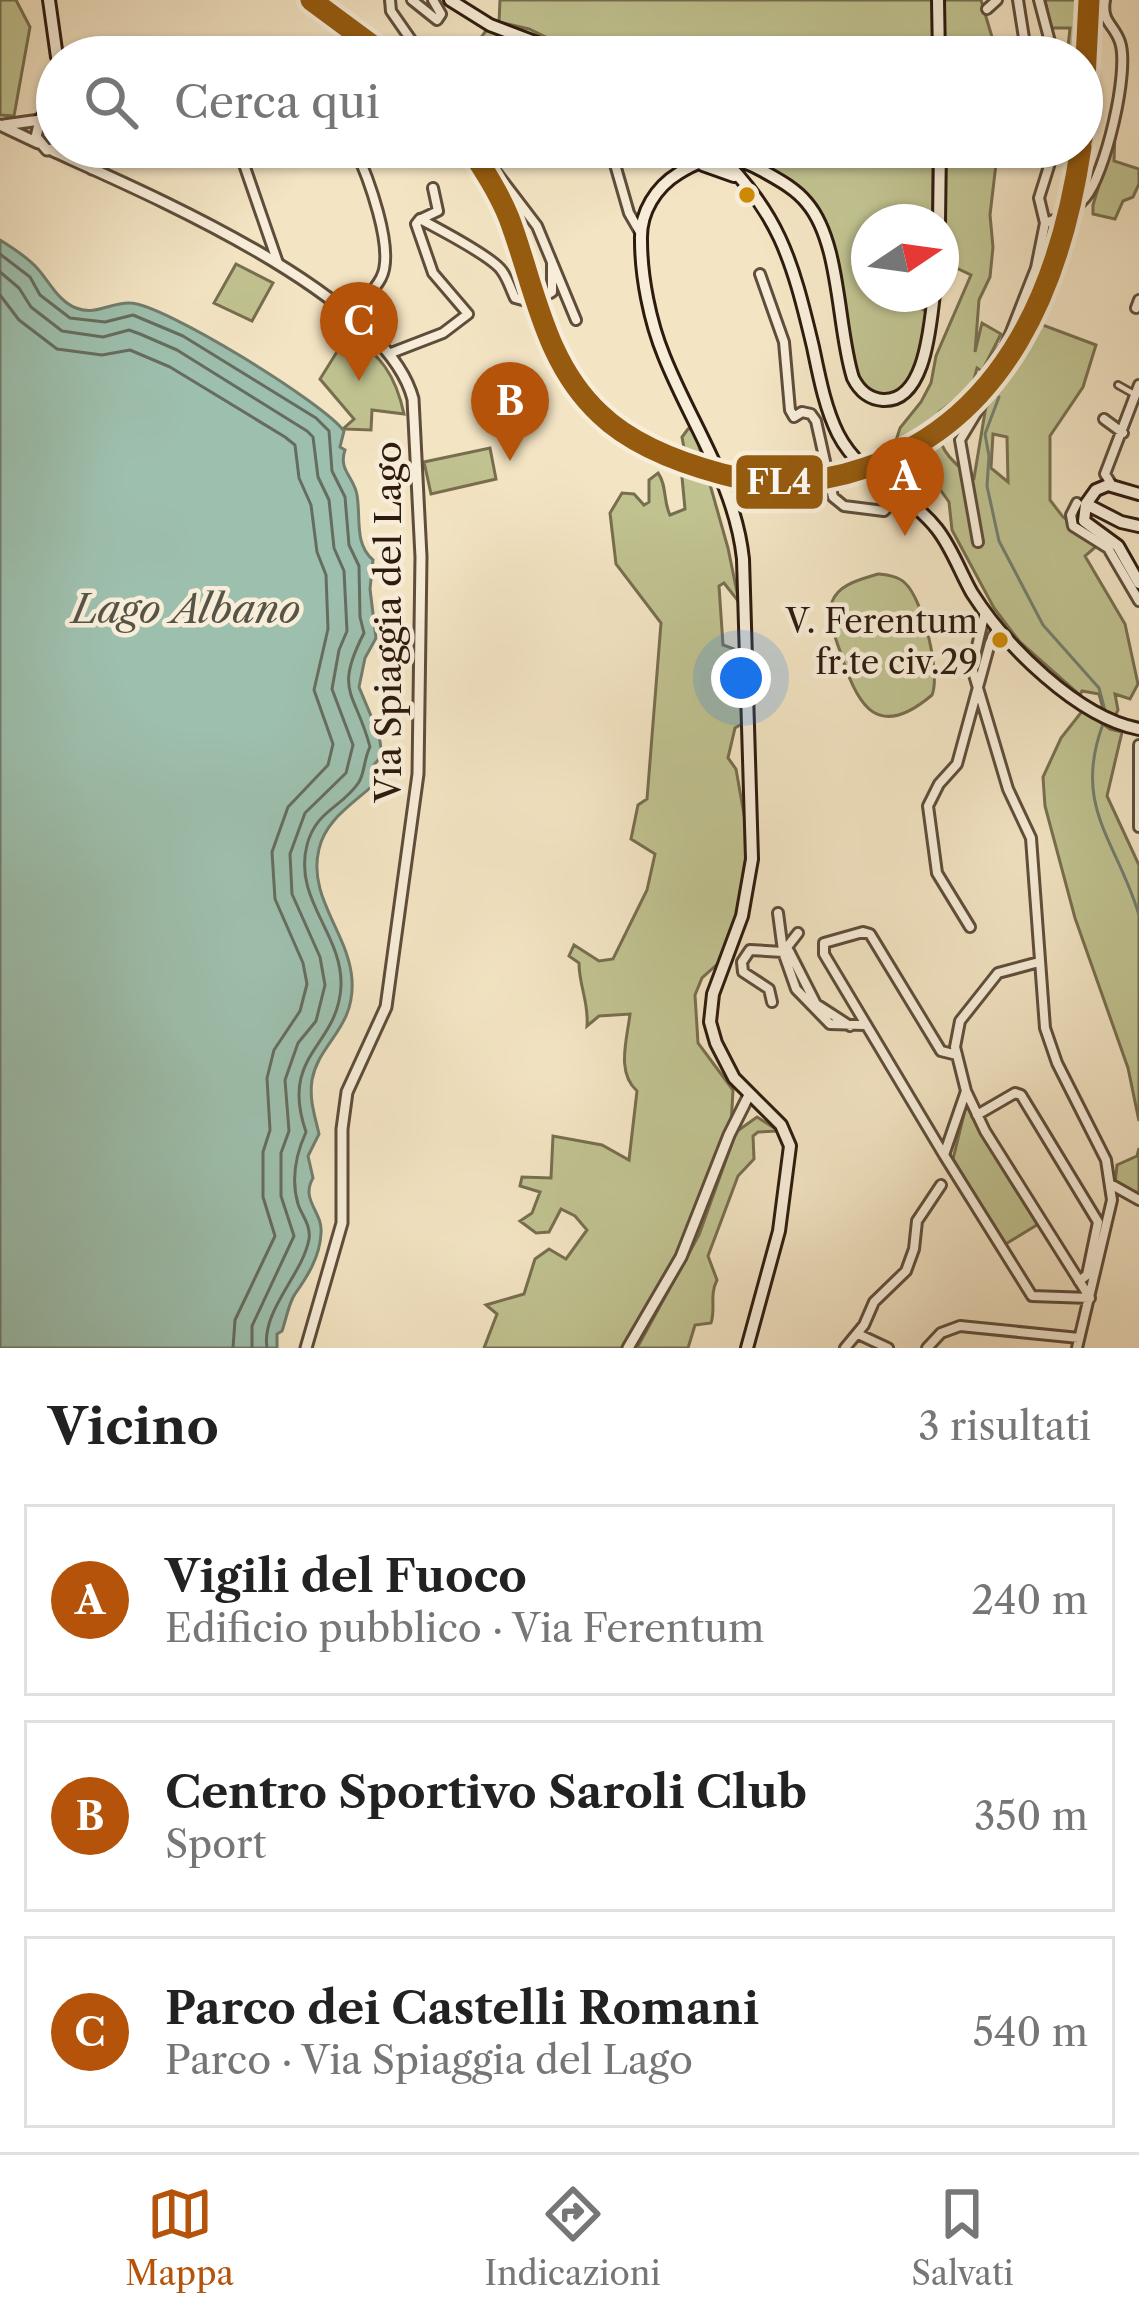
<!DOCTYPE html>
<html lang="it">
<meta charset="utf-8">
<style>
:root{--surface:#fff;--page:#f6f6f6;--text:#222;--muted:#767676;--line:#e0e0e0;--accent:#b45309}
body{margin:0;font-family:"Libre Caslon Text",serif;background:var(--page);color:var(--text)}
.compass{position:absolute;left:851px;top:204px;width:108px;height:108px;border-radius:50%;background:var(--surface);box-shadow:0 3px 9px #0004;rotate:77deg}
.you{position:absolute;left:741px;top:678px;width:42px;height:42px;margin:-30px;border:9px solid #fff;border-radius:50%;background:#1a73e8;box-shadow:0 0 0 18px #1a73e833}
.badge{display:grid;place-items:center;width:78px;height:78px;border-radius:50%;background:var(--accent);color:#fff;font-size:39px;font-weight:700}
.pin{position:absolute;translate:-50% -99px;filter:drop-shadow(0 3px 6px #0008)}
.pin::after{content:'';position:absolute;top:63px;width:42px;height:36px;background:inherit;clip-path:polygon(0 0,100% 0,50% 100%)}
.list{margin:0;padding:0;list-style:none}
h2{display:flex;justify-content:space-between;align-items:center;height:156px;margin:0;padding:0 48px;font-size:51px}
h2 small{font-size:39px;font-weight:400;color:var(--muted)}
.list li{display:grid;grid-template-columns:78px 1fr auto;gap:36px;align-items:center;box-sizing:border-box;height:192px;margin:0 24px 24px;padding:0 24px;border:3px solid var(--line);border-radius:0px}
.list b{display:block;font-size:45px;white-space:nowrap}
.list p{margin:0;font-size:39px;white-space:nowrap;color:var(--muted)}
.list em{font-size:39px;font-style:normal;color:var(--muted)}
.icon{flex:none;width:66px;height:66px;fill:none;stroke:currentColor;stroke-width:2;stroke-linecap:round;stroke-linejoin:round}
.map{position:relative;flex:none;width:1139px;height:1348px;overflow:hidden}
.search{position:absolute;background:var(--surface);box-shadow:0 3px 9px #0004;left:36px;right:36px;top:36px;height:132px;display:flex;align-items:center;gap:30px;box-sizing:border-box;padding:0 42px;border-radius:66px;color:var(--muted);font-size:45px}
.sheet{height:804px;background:var(--surface)}
nav{display:flex;justify-content:space-around;align-items:center;box-sizing:border-box;height:168px;border-top:3px solid var(--line);background:var(--surface);font-size:33px;color:var(--muted)}
nav a{display:grid;justify-items:center;gap:6px}
nav .on{color:var(--accent)}
.map>svg:first-child{display:block}
.green{fill:#c0c290;stroke:#776e4f;stroke-width:3;fill-rule:evenodd}
.water{fill:#9dbfad;stroke:#717d6d;stroke-width:3}
.lines{fill:none;stroke-linecap:round;stroke-linejoin:round}
.shore{stroke:#666d5e;stroke-width:3}
.stream{stroke:#717d6d;stroke-width:3}
.pedestrian-casing{stroke:#5f4d3b;stroke-width:10}
.minor-casing{stroke:#5f4d3b;stroke-width:14}
.tertiary-casing{stroke:#5f4d3b;stroke-width:15}
.secondary-casing{stroke:#2e1b0e;stroke-width:16}
.pedestrian{stroke:#f7edd8;stroke-width:4.5}
.minor{stroke:#f7edd8;stroke-width:8}
.tertiary{stroke:#f7edd8;stroke-width:9}
.secondary{stroke:#f7edd8;stroke-width:10}
.rail-1-casing{stroke:#f7edd8;stroke-width:30}
.rail-1{stroke:#965b0e;stroke-width:21}
.bus-dot{fill:#cf8a03;stroke:#f7edd8;stroke-width:4.5}
.labels{text-anchor:middle;dominant-baseline:central;stroke-width:9;stroke-linejoin:round;paint-order:stroke}
.bus-label{font-size:33px;fill:#2e1b0e;stroke:#f7edd8;text-anchor:end}
.street-label{font-size:36px;fill:#2e1b0e;stroke:#f7edd8}
.water-label{font-size:39px;font-style:italic;fill:#555446;stroke:#f7edd8}
.line-badge{stroke:#f7edd8;stroke-width:4.5}
.badge-label{font-size:33px;text-anchor:middle;font-weight:bold;fill:#fff}
</style>
<div class="map">
<svg width="1139" height="1348" viewBox="0 0 1139 1348">
<rect width="100%" height="100%" fill="#f3e4c3"/>
<filter id="stains"><feTurbulence type="fractalNoise" baseFrequency=".00167" numOctaves="4"/><feColorMatrix values="0 0 0 0 .2 0 0 0 0 .09 0 0 0 0 .02 0 0 0 .5 -.17"/></filter>
<radialGradient id="worn" r=".72"><stop offset=".6" stop-color="#630" stop-opacity="0"/><stop offset="1" stop-color="#630" stop-opacity=".3"/></radialGradient>
<!-- green -->
<path class="green" d="M0,0H16L30,27L14,116L0,115Z
M500,0H933V57H587L529,29L499,22Z
M942,0H981L998,57H943Z
M1045,0H1083L1078,57H1067L1070,28H1051Z
M490,25L512,32L525,50L521,57H467Z
M1115,133L1114,161L1139,169V184L1133,197L1123,201L1115,219L1093,214V205Z
M725,147H933V222H869V294H905L906,299L927,312L920,363L906,389L882,398L857,383C847,332 838,222 799,188C779,170 749,159 725,147Z
M943,147H998L990,215L993,247L990,277L979,300L975,352L982,323L1001,334L982,371L977,368L972,387L939,412C933,444 949,461 974,478L987,400L1035,322L1096,345L1083,387L1050,436V500L1063,517L1100,543L1085,556L1125,624L1138,684L1130,699L1115,694L1118,710L1115,716L1104,712L1099,694L1082,691L1080,695L1019,641L994,608L952,530L949,502L920,461L917,446L894,447L900,428L921,402L931,383L936,356L971,275L944,262ZM993,434L1007,437L1008,482L991,468Z
M236,264L273,283L252,321L214,303Z
M350,331C381,359 395,372 404,414L372,410L371,430L343,429L354,419L320,379Z
M694,428L728,548L739,602L724,583L719,586L723,645L737,650L745,722L735,728L728,758L736,769L746,826L745,888L722,960L702,978L695,995L698,1043L733,1090L731,1126L691,1230L623,1348H484L497,1314L486,1305L524,1294L535,1259L549,1249L566,1259L587,1230L575,1216L561,1209L549,1232L536,1233L520,1221L532,1213L540,1192L520,1186L522,1177L551,1178L553,1136L602,1145L629,1160L637,1091C616,1072 627,1040 630,1014L599,1016L587,1026C589,1002 579,986 579,963L569,956L574,945L599,961L613,959L647,890L655,854L631,839L638,805L647,799L661,623L616,564L610,513L622,493L634,494L644,505L649,502V480L658,473C667,485 663,501 670,515L685,509L682,477L689,475L682,437L688,429Z
M490,448L496,479L431,494L424,462Z
M878,574C887,575 898,576 905,583C923,599 941,674 932,695C879,740 858,708 842,657C837,641 826,619 832,602C838,584 862,579 878,574Z
M1083,710L1110,729L1122,732L1107,796L1139,865V1121L1128,1068L1075,918L1045,806L1043,777L1061,738Z
M967,1102L1040,1223L1004,1245L953,1159Z
M757,1117L779,1131L758,1132L753,1136L754,1159L738,1176L708,1256L717,1280C709,1296 716,1308 711,1323L695,1325L688,1348H637L699,1235L736,1132Z
M1139,1148V1196L1115,1184L1117,1165L1137,1156Z"/>
<!-- water -->
<path class="water" d="M0,240C13,248 27,257 37,268C49,281 58,301 76,308C96,316 111,302 130,303C162,303 324,403 344,431L340,447L345,450C338,470 354,477 357,495C361,518 354,544 373,560L370,589L376,638L365,658L359,687L379,735L382,755L374,765L371,787C351,805 325,821 319,849C307,898 349,933 352,980C355,1029 319,1042 312,1080C309,1100 315,1116 319,1134L308,1156L313,1178C300,1200 323,1212 321,1233C320,1257 307,1277 295,1294C289,1302 286,1320 282,1331L277,1334V1348H0Z"/>
<g class="lines">
<!-- shore -->
<path class="shore" d="M0,254L30,277L40,295L70,318L105,322L133,315L183,336L316,418L329,431L332,471L345,497L349,545L359,566L360,617L364,633C333,693 356,692 370,747C364,758 365,772 359,782C343,807 316,810 307,845C293,900 343,934 341,986C338,1048 279,1053 306,1132C296,1154 291,1180 298,1204C302,1216 311,1225 309,1239C303,1274 261,1311 267,1348
M0,272L19,288L31,307L62,331L103,337L129,330L140,334L177,350L307,431L313,437L318,477L329,500L334,548L344,571L347,631L339,650L332,689L353,745L346,773L305,813L290,854L292,894L320,957L325,985L316,1021L298,1043L285,1080L289,1131L281,1153V1196L294,1236L252,1326V1348
M0,295L19,320L57,349L102,355L130,350L170,367L285,437L295,445L299,478L311,505L317,552L326,575L328,629L314,690L333,744L328,765L288,807L272,852L275,899L303,963L307,984L300,1011L274,1050L267,1078L270,1130L263,1152V1197L275,1236L235,1320L233,1348"/>
<!-- stream -->
<path class="stream" d="M999,397L985,434L989,456L987,486L999,541L1043,625L1099,688L1105,711
M1103,724C1072,807 1117,841 1139,915"/>
<!-- pedestrian casing -->
<g class="pedestrian-casing">
<path id="pedestrian" d="M1118,385L1134,394"/>
</g>
<!-- minor casing -->
<g class="minor-casing">
<path id="minor" d="M390,0L391,11L423,57
M412,0L437,20L441,14L433,0
M1018,0L1024,38
M1039,0L1054,57
M987,9L997,0
M514,35L532,57
M238,147L278,263
M477,147L537,226L576,320
M610,147L629,213L640,232
M1055,147L1039,198L1045,223C1060,219 1075,209 1085,198C1105,175 1130,71 1120,42C1114,24 1101,22 1105,0
M421,219L438,211L433,188
M760,274L784,342L790,410L794,417L802,412L811,414L816,421L833,497L844,506L884,511L897,497
M537,300L552,292V262
M1136,308L1139,300
M351,316C360,303 374,292 381,278C396,250 367,174 354,147
M391,353L443,333L468,314L433,273L416,224L420,219C437,228 493,257 502,271C508,279 511,290 515,298L530,302
M1104,419L1123,433
M1110,482L1105,474L1139,385
M1077,503L1071,515L1073,526L1108,548L1139,601
M978,542L960,440L989,392L994,362L1005,347L1036,268L1045,223
M985,612L972,668L1008,789L1031,838L1045,1028L1057,1063L1106,1160L1112,1200L1077,1348
M1139,745V827
M778,913L783,951
M970,927L937,873L928,806L939,784L957,764L990,643L997,629
M784,951L798,933
M789,951L816,1004L850,1026
M772,1002L769,989L743,972L742,962L750,950L783,952L796,989L830,1024L865,1025
M957,1055L941,1051L870,934L863,932L824,943V954L944,1155L966,1091L955,1047L960,1021L998,973L1039,962
M977,1115L1015,1093L1021,1095L1098,1222L1087,1275L1079,1281
M944,1155L1032,1296L1090,1298L985,1131L966,1091
M1114,1186L1139,1200
M858,1334L888,1348
M845,1348L864,1325L874,1302L906,1271L914,1249L917,1221L941,1185
M927,1348L941,1333L960,1326L1079,1338"/>
</g>
<!-- tertiary casing -->
<g class="tertiary-casing">
<path id="tertiary" d="M57,115L40,120L36,137L47,150L65,147
M0,125L38,143
M4,125L40,120
M80,147L92,169
M53,151C148,194 386,295 413,399L421,557L418,774L386,1007L347,1092L342,1129V1223L306,1348
M628,1348L681,1257L729,1135L748,1097"/>
</g>
<!-- secondary casing -->
<g class="secondary-casing">
<path id="secondary" d="M49,0L57,57
M450,0L490,25L574,57
M938,0L939,57
M40,120L57,99
M711,147C779,211 792,259 813,347C819,376 825,408 838,434C861,479 908,492 937,529C952,548 960,572 972,593C1005,645 1077,717 1139,729
M703,165L734,176
M939,222L940,147
M1086,504L1084,521L1118,546L1139,583
M1086,504L1096,490L1108,485L1139,494
M1086,504L1121,522L1139,526
M747,1348L779,1231L790,1146L781,1125L734,1078L716,1043L710,1022L713,994L742,916L752,859L743,559C735,484 691,424 664,356C650,322 641,277 641,240C640,212 656,187 679,173C711,153 731,153 763,171C779,180 796,189 807,203C841,243 837,328 853,378C859,390 869,399 883,400C926,402 930,324 934,294"/>
</g>
<!-- pedestrian -->
<use href="#pedestrian" class="pedestrian"/>
<!-- minor -->
<use href="#minor" class="minor"/>
<!-- tertiary -->
<use href="#tertiary" class="tertiary"/>
<!-- secondary -->
<use href="#secondary" class="secondary"/>
<!-- rail-1 casing -->
<g class="rail-1-casing">
<path id="rail-1" d="M311,0L388,57
M1082,139L1089,0
M469,147C484,170 499,193 509,218C535,287 544,362 600,414C631,444 681,463 722,474C770,487 818,484 865,468C1006,421 1061,283 1081,147"/>
</g>
<!-- rail-1 -->
<use href="#rail-1" class="rail-1"/>
</g>
<!-- markers -->
<g class="bus-dot">
<circle cx="747" cy="195" r="10"/>
<circle cx="1000" cy="640" r="10"/>
</g>
<g class="labels">
<!-- bus labels -->
<g class="bus-label">
<text x="978" y="621">V. Ferentum<tspan x="978" dy="41">fr.te civ.29</tspan></text>
</g>
<!-- street labels -->
<g class="street-label">
<text transform="translate(388 622) rotate(-90)">Via Spiaggia del Lago</text>
</g>
<!-- water labels -->
<g class="water-label">
<text x="186" y="609">Lago Albano</text>
</g>
</g>
<rect class="line-badge" x="734" y="453" width="91" height="58" rx="12" fill="#965b0e"/>
<g class="badge-label">
<text x="779" y="494">FL4</text>
</g>
<rect width="100%" height="100%" filter="url(#stains)"/>
<rect width="100%" height="100%" fill="url(#worn)"/>
</svg>
<svg class="compass" viewBox="-18 -18 36 36"><path d="M0-13l5 13h-10z" fill="#e53935"/><path d="M0 13l5-13h-10z" fill="#767676"/></svg>
<div class="you"></div>
<div class="pin badge" style="left:905px;top:536px">A</div>
<div class="pin badge" style="left:510px;top:461px">B</div>
<div class="pin badge" style="left:359px;top:381px">C</div>
<div class="search"><svg class="icon" aria-label="search" viewBox="0 0 24 24"><circle cx="10" cy="10" r="6"/><path d="M15 15l6 6"/></svg>Cerca qui</div>
</div>
<section class="sheet">
<h2>Vicino<small>3 risultati</small></h2>
<ul class="list">
<li><span class="badge">A</span><div><b>Vigili del Fuoco</b><p>Edificio pubblico · Via Ferentum</p></div><em>240 m</em></li>
<li><span class="badge">B</span><div><b>Centro Sportivo Saroli Club</b><p>Sport</p></div><em>350 m</em></li>
<li><span class="badge">C</span><div><b>Parco dei Castelli Romani</b><p>Parco · Via Spiaggia del Lago</p></div><em>540 m</em></li>
</ul>
</section>
<nav>
<a class="on"><svg class="icon" aria-label="map" viewBox="0 0 24 24"><path d="M3 6l6-2 6 2 6-2v14l-6 2-6-2-6 2zM9 4v14M15 6v14"/></svg>Mappa</a>
<a><svg class="icon" aria-label="directions" viewBox="0 0 24 24"><path d="M12 3l9 9-9 9-9-9zM9 14v-3h6M13 9l2 2-2 2"/></svg>Indicazioni</a>
<a><svg class="icon" aria-label="saved" viewBox="0 0 24 24"><path d="M7 4h10v16l-5-4-5 4z"/></svg>Salvati</a>
</nav>
